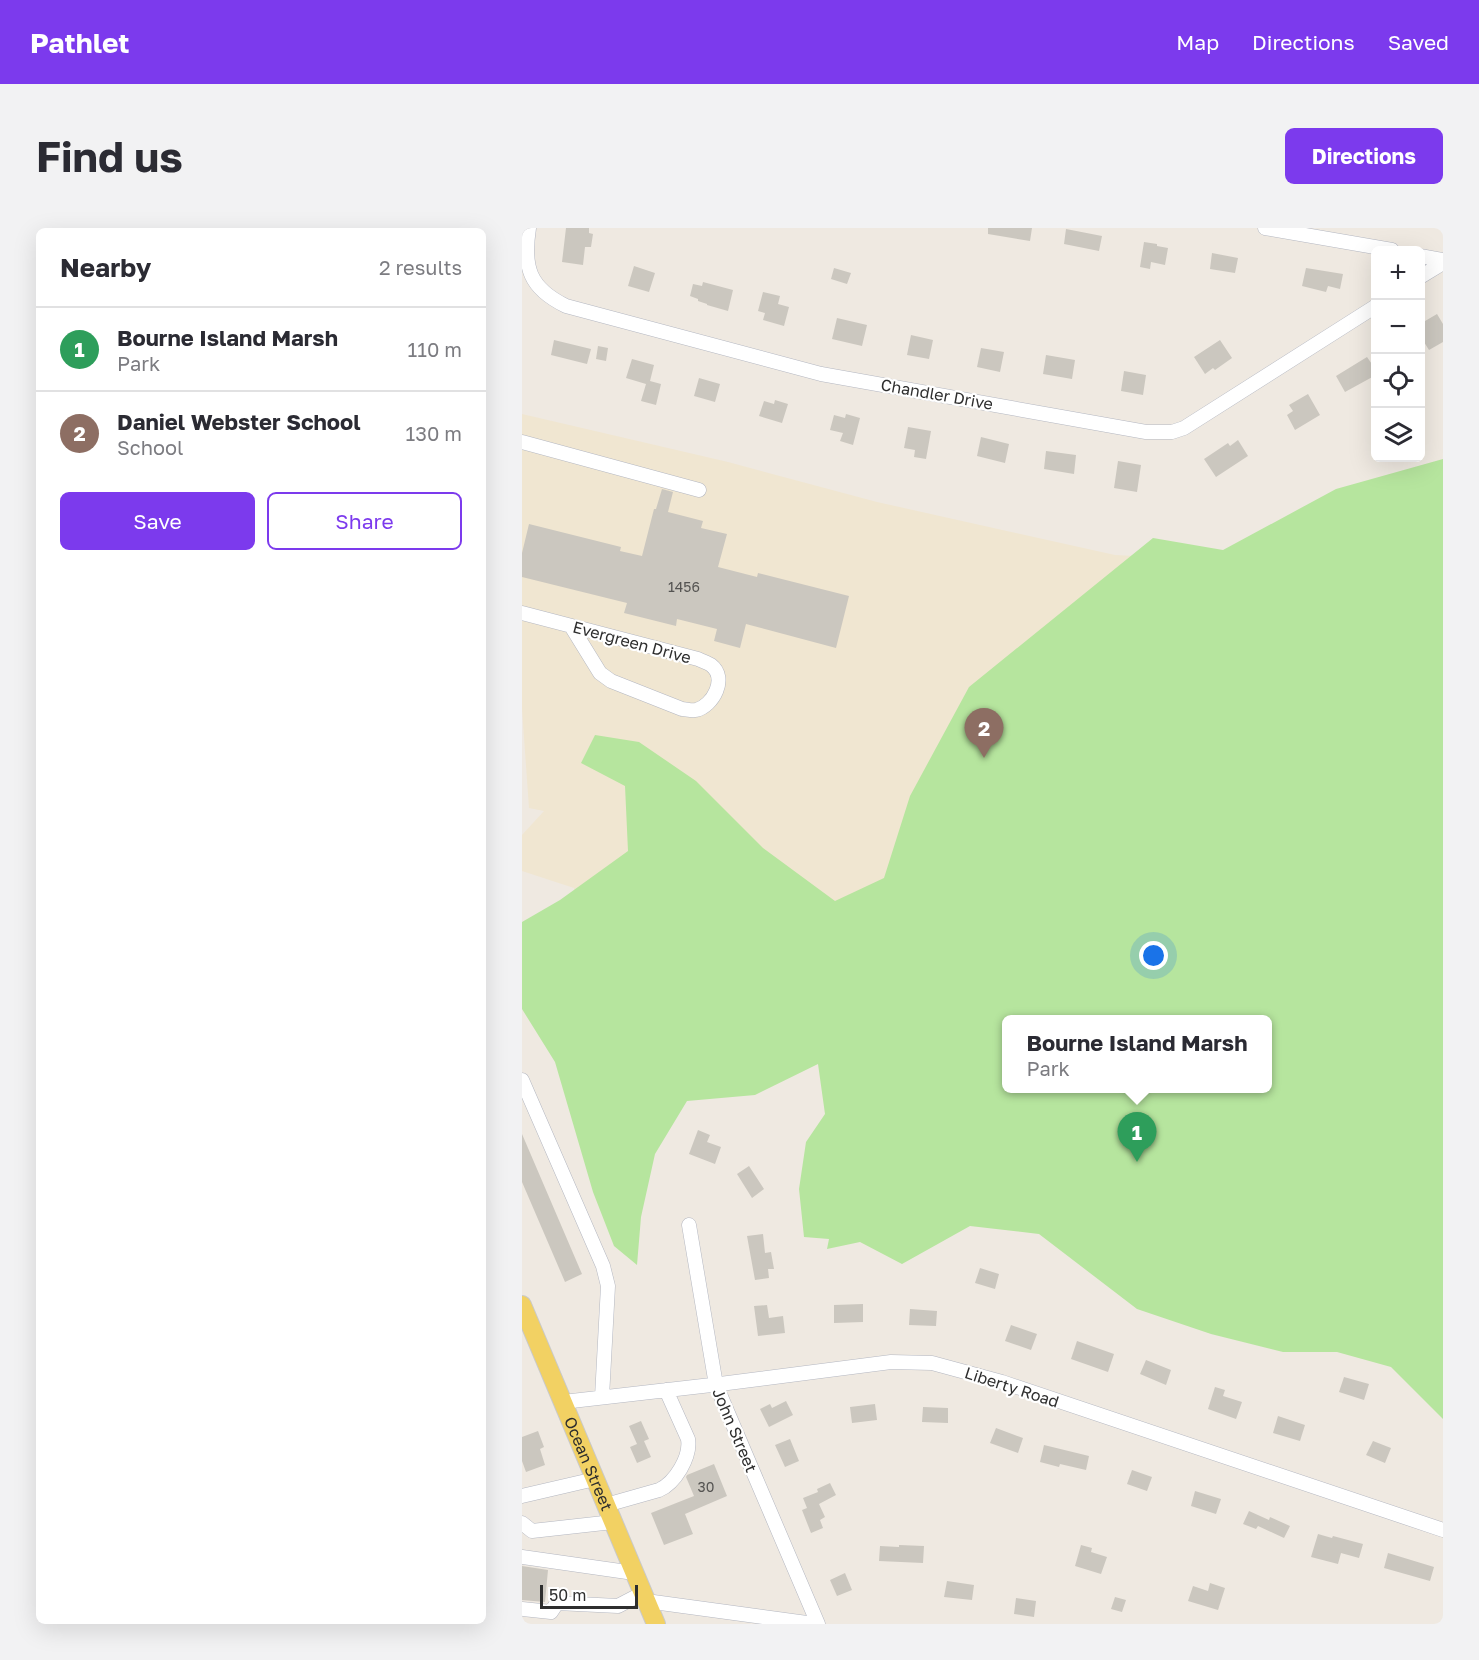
<!DOCTYPE html>
<meta charset="utf-8">
<style>
:root{--surface:#fff;--page:#f2f2f3;--text:#2b2b33;--muted:#7c7c81;--line:#e1e1e2;--accent:#7c3aed}
body{margin:0;font-family:"Golos Text",sans-serif;background:var(--page);color:var(--text)}
.controls{position:absolute;right:18px;top:18px;display:grid;overflow:hidden;border-radius:9px;box-shadow:0 6px 24px #0002}
.controls button{width:54px;height:54px;display:grid;place-items:center;padding:0;border:0;border-bottom:2px solid var(--line);background:var(--surface);color:var(--text);font:30px sans-serif}
.scale{position:absolute;left:18px;bottom:15px;width:98px;box-sizing:border-box;padding-left:6px;border:3px solid #2e2e2e;border-top:0;font-size:16px;line-height:21px;white-space:nowrap;color:#2e2e2e;-webkit-text-stroke:4px #fff;paint-order:stroke}
.you{position:absolute;left:632px;top:728px;width:21px;height:21px;margin:-15px;border:4px solid #fff;border-radius:50%;background:#1a73e8;box-shadow:0 0 0 9px #1a73e833}
.badge{display:grid;place-items:center;width:39px;height:39px;border-radius:50%;background:var(--accent);color:#fff;font-size:20px;font-weight:700}
.pin{position:absolute;translate:-50% -50px;filter:drop-shadow(0 2px 3px #0008)}
.pin::after{content:'';position:absolute;top:32px;width:21px;height:18px;background:inherit;clip-path:polygon(0 0,100% 0,50% 100%)}
.popup{position:absolute;left:480px;top:787px;width:270px;height:78px;box-sizing:border-box;display:grid;place-content:center;border-radius:9px;background:var(--surface);filter:drop-shadow(0 2px 4px #0005);font-size:20px;white-space:nowrap;color:var(--muted)}
.popup b{font-size:22px;color:var(--text)}
.popup::after{content:'';position:absolute;left:50%;top:100%;margin-left:-12px;border:12px solid transparent;border-top-color:var(--surface)}
.list{margin:0;padding:0;list-style:none}
h2{display:flex;justify-content:space-between;align-items:center;height:78px;margin:0;padding:0 24px;font-size:26px}
h2 small{font-size:20px;font-weight:400;color:var(--muted)}
.list li{display:grid;grid-template-columns:39px 1fr auto;gap:18px;align-items:center;box-sizing:border-box;height:84px;padding:0 24px;border-top:2px solid var(--line)}
.list b{display:block;font-size:22px;white-space:nowrap}
.list p{margin:0;font-size:20px;white-space:nowrap;color:var(--muted)}
.list em{font-size:20px;font-style:normal;color:var(--muted)}
.actions{display:flex;gap:12px;padding:18px 24px}
.actions a{flex:1;padding:14px 0;border:2px solid var(--accent);border-radius:9px;text-align:center;font-size:21px;color:var(--accent)}
.actions .main{background:var(--accent);color:#fff}
.icon{flex:none;width:33px;height:33px;fill:none;stroke:currentColor;stroke-width:2;stroke-linecap:round;stroke-linejoin:round}
.map{position:relative;flex:none;width:921px;height:1396px;overflow:hidden;border-radius:9px}
header{display:flex;align-items:center;gap:36px;box-sizing:border-box;height:84px;padding:0 30px;background:var(--accent);color:#fff}
header strong{font-size:28px}
nav{display:flex;gap:33px;margin-inline-start:auto;font-size:21px}
.intro{display:flex;align-items:center;justify-content:space-between;box-sizing:border-box;height:144px;padding:0 36px}
h1{margin:0;font-size:42px}
.button{padding:15px 27px;border-radius:9px;background:var(--accent);color:#fff;font-size:21px;font-weight:700}
main{display:flex;gap:36px;padding:0 36px}
aside{flex:1;background:var(--surface);border-radius:9px;box-shadow:0 6px 24px #0002}
.map>svg:first-child{display:block}
.education{fill:#f0e6d1}
.green{fill:#b6e59e;fill-rule:evenodd}
.building{fill:#cbc7bf}
.lines{fill:none;stroke-linecap:round;stroke-linejoin:round}
.minor-casing{stroke:#b4b7c1;stroke-width:15}
.major-casing{stroke:#c9c9c9;stroke-width:20}
.minor{stroke:#fff;stroke-width:14}
.major{stroke:#f2d163;stroke-width:18}
.labels{text-anchor:middle;dominant-baseline:central;stroke-width:4.5;stroke-linejoin:round;paint-order:stroke}
.number-label{font-size:14px;fill:#555452}
.street-label{font-size:16px;fill:#2e2e2e;stroke:#fff}
</style>
<header>
<strong>Pathlet</strong>
<nav><a>Map</a><a>Directions</a><a>Saved</a></nav>
</header>
<div class="intro"><h1>Find us</h1><a class="button">Directions</a></div>
<main>
<aside>
<h2>Nearby<small>2 results</small></h2>
<ul class="list">
<li><span class="badge" style="background:#2e9e5b">1</span><div><b>Bourne Island Marsh</b><p>Park</p></div><em>110 m</em></li>
<li><span class="badge" style="background:#8d6e63">2</span><div><b>Daniel Webster School</b><p>School</p></div><em>130 m</em></li>
</ul>
<div class="actions"><a class="main">Save</a><a>Share</a></div>
</aside>
<div class="map">
<svg width="921" height="1396" viewBox="0 0 921 1396">
<rect width="100%" height="100%" fill="#efe9e1"/>
<!-- education -->
<path class="education" d="M0,186L206,234L355,274L593,327L650,330L746,792H484L58,756L52,660L0,643V607L22,583L7,580L0,481Z"/>
<!-- green -->
<path class="green" d="M921,231V1191L869,1139L815,1124H761L689,1106L615,1081L517,1006L448,998L380,1036L338,1014L305,1021L307,1011L282,1009L277,961L284,914L303,886L296,836L233,867L165,873L133,926L119,989L115,1037L92,1018L71,964L33,834L0,781V694L38,672L106,623L103,558L59,535L73,507L117,514L174,553L241,620L313,673L362,650L388,568L447,459L631,310L701,322L814,261ZM484,792H746V860H484Z"/>
<!-- building -->
<path class="building" d="M44,0H67V5L71,6L69,19H63L61,37L40,34Z
M466,0H510L508,13L466,6Z
M544,1L580,8L577,23L542,16Z
M622,14L635,16V18L646,20L643,37L629,34L628,41L618,39Z
M690,25L716,30L713,45L688,41Z
M112,38L133,45L127,64L106,58Z
M312,40L329,45L325,56L309,51Z
M784,40L821,46L818,61L806,58L804,64L780,58Z
M181,54L211,62L206,83L185,77V76L176,73V71L168,68L171,56L180,58Z
M241,64L258,68L256,76L267,79L262,98L241,92L243,85L236,83Z
M915,86L921,96V114L907,122L902,114L898,116V96Z
M315,90L345,97L340,118L310,111Z
M389,107L411,112L407,131L385,127Z
M32,112L69,121L65,136L29,127Z
M698,112L710,130L693,142L691,140L683,146L672,129Z
M76,118L86,120L84,133L74,131Z
M459,120L482,124L478,144L455,139Z
M524,127L553,132L550,151L521,146Z
M845,129L854,142V147L823,164L814,148Z
M110,131L132,137L128,153L139,156L134,177L119,173L124,156L104,150Z
M602,143L624,147L621,167L599,163Z
M177,150L198,156L193,174L172,168Z
M786,166L798,187L773,202L765,187L771,183L767,177Z
M253,172L266,176L260,195L237,188L242,173L252,176Z
M324,186L338,190L331,217L318,213L321,205L308,202L312,187L323,190Z
M386,199L409,203L404,231L392,229L393,222L382,220Z
M459,209L487,216L483,235L455,228Z
M716,212L726,228L694,249L682,231L706,215L708,218Z
M524,223L554,227L552,246L522,241Z
M596,233L619,237L615,264L592,260Z
M140,261L151,264L146,284L181,293L179,300L205,306L196,339L235,349L236,345L327,368L314,420L224,396L218,420L192,413L195,401L155,391L154,398L102,385L105,375L0,349V325L7,296L99,319L98,323L120,328L132,281H134Z
M176,902L188,907L185,914L199,919L193,936L167,926Z
M0,906L60,1046L43,1054L0,954Z
M227,938L242,961L230,970L215,946Z
M241,1006L243,1025L249,1024L252,1041H246L247,1050L233,1052L225,1008Z
M458,1040L477,1046L473,1061L453,1055Z
M341,1076V1094L312,1095V1077Z
M245,1077L247,1090L261,1088L263,1105L236,1108L232,1078Z
M388,1081L415,1083L414,1098L387,1097Z
M489,1097L515,1106L509,1122L483,1113Z
M555,1113L592,1126L586,1144L549,1131Z
M624,1132L649,1142L644,1157L618,1146Z
M822,1149L847,1156L842,1172L817,1164Z
M693,1159L703,1162L701,1168L720,1174L714,1191L686,1181Z
M264,1173L271,1187L247,1199L238,1181L248,1176L250,1180Z
M353,1176L355,1192L330,1195L328,1179Z
M401,1179L426,1180V1195L400,1194Z
M756,1188L783,1197L778,1213L751,1205Z
M119,1193L127,1211L122,1213L129,1229L115,1235L108,1219L115,1216L107,1198Z
M474,1200L501,1210L496,1225L468,1215Z
M16,1203L22,1219L18,1221L23,1237L4,1244L0,1233V1209Z
M268,1211L277,1233L263,1239L253,1217Z
M851,1213L869,1220L863,1235L844,1227Z
M522,1217L567,1228L564,1242L538,1236L537,1239L518,1234Z
M192,1236L205,1268L163,1286L171,1306L142,1317L129,1285L172,1268L164,1249L165,1247Z
M610,1242L630,1249L625,1263L605,1256Z
M308,1255L314,1267L297,1276L303,1289L298,1292L301,1300L289,1305L280,1282L285,1280L281,1270L296,1264L295,1261Z
M673,1263L699,1271L694,1286L669,1278Z
M727,1283L747,1292L748,1289L768,1298L762,1310L736,1298L734,1301L721,1296Z
M796,1306L810,1310L811,1308L841,1316L837,1330L819,1325L816,1336L789,1329Z
M377,1317L402,1318L401,1335L357,1333L358,1318L377,1319Z
M559,1317L570,1320L569,1324L585,1329L579,1346L553,1338Z
M866,1325L912,1339L908,1353L862,1340Z
M0,1338L26,1342L23,1374L0,1372Z
M323,1345L330,1362L315,1368L308,1352Z
M425,1353L452,1357L450,1372L422,1369Z
M688,1355L703,1360L696,1382L666,1373L671,1358L686,1363Z
M593,1369L604,1372L600,1384L589,1381Z
M494,1370L514,1373L512,1389L492,1386Z"/>
<g class="lines">
<!-- minor casing -->
<g class="minor-casing">
<path id="minor" d="M7,0C1,39 7,60 44,78L299,146L624,204H650L662,200L854,78
M743,0L870,22
M898,28L921,32
M898,49L921,35
M0,214L177,262
M0,385L176,431C180,433 186,435 189,437C206,450 191,478 174,482C169,483 164,481 160,481L89,453L78,445L49,398
M0,852L81,1038L86,1058L80,1169
M167,997L194,1157L296,1396
M41,1174L198,1156L369,1134L410,1135L480,1154L921,1302
M0,1268L73,1251
M84,1277L137,1262C153,1255 169,1229 166,1211L144,1162
M0,1295L10,1303L91,1294
M0,1329L112,1345
M124,1373L292,1396
M0,1381L29,1384L35,1375L96,1378L121,1365"/>
</g>
<!-- major casing -->
<g class="major-casing">
<g id="major">
<path id="s1" d="M0,1077L134,1396"/>
</g>
</g>
<!-- minor -->
<use href="#minor" class="minor"/>
<!-- major -->
<use href="#major" class="major"/>
</g>
<g class="labels">
<!-- number labels -->
<g class="number-label">
<text x="162" y="358">1456</text>
<text x="184" y="1258">30</text>
</g>
<!-- street labels -->
<g class="street-label">
<text transform="translate(415 166) rotate(10)">Chandler Drive</text>
<text transform="translate(110 414) rotate(15)">Evergreen Drive</text>
<text transform="translate(490 1159) rotate(18)">Liberty Road</text>
<text transform="translate(213 1202) rotate(67)">John Street</text>
<text stroke="none"><textPath href="#s1" startOffset="172">Ocean Street</textPath></text>
</g>
</g>
</svg>
<div class="controls">
<button>+</button>
<button>−</button>
<button><svg class="icon" aria-label="locate" viewBox="0 0 24 24"><circle cx="12" cy="12" r="6"/><path d="M12 2v4M12 18v4M2 12h4M18 12h4"/></svg></button>
<button><svg class="icon" aria-label="layers" viewBox="0 0 24 24"><path d="M12 4l9 5-9 5-9-5zM3 14l9 5 9-5"/></svg></button>
</div>
<div class="scale">50 m</div>
<div class="you"></div>
<div class="pin badge" style="left:615px;top:934px;background:#2e9e5b">1</div>
<div class="popup"><b>Bourne Island Marsh</b>Park</div>
<div class="pin badge" style="left:462px;top:530px;background:#8d6e63">2</div>
</div>
</main>
